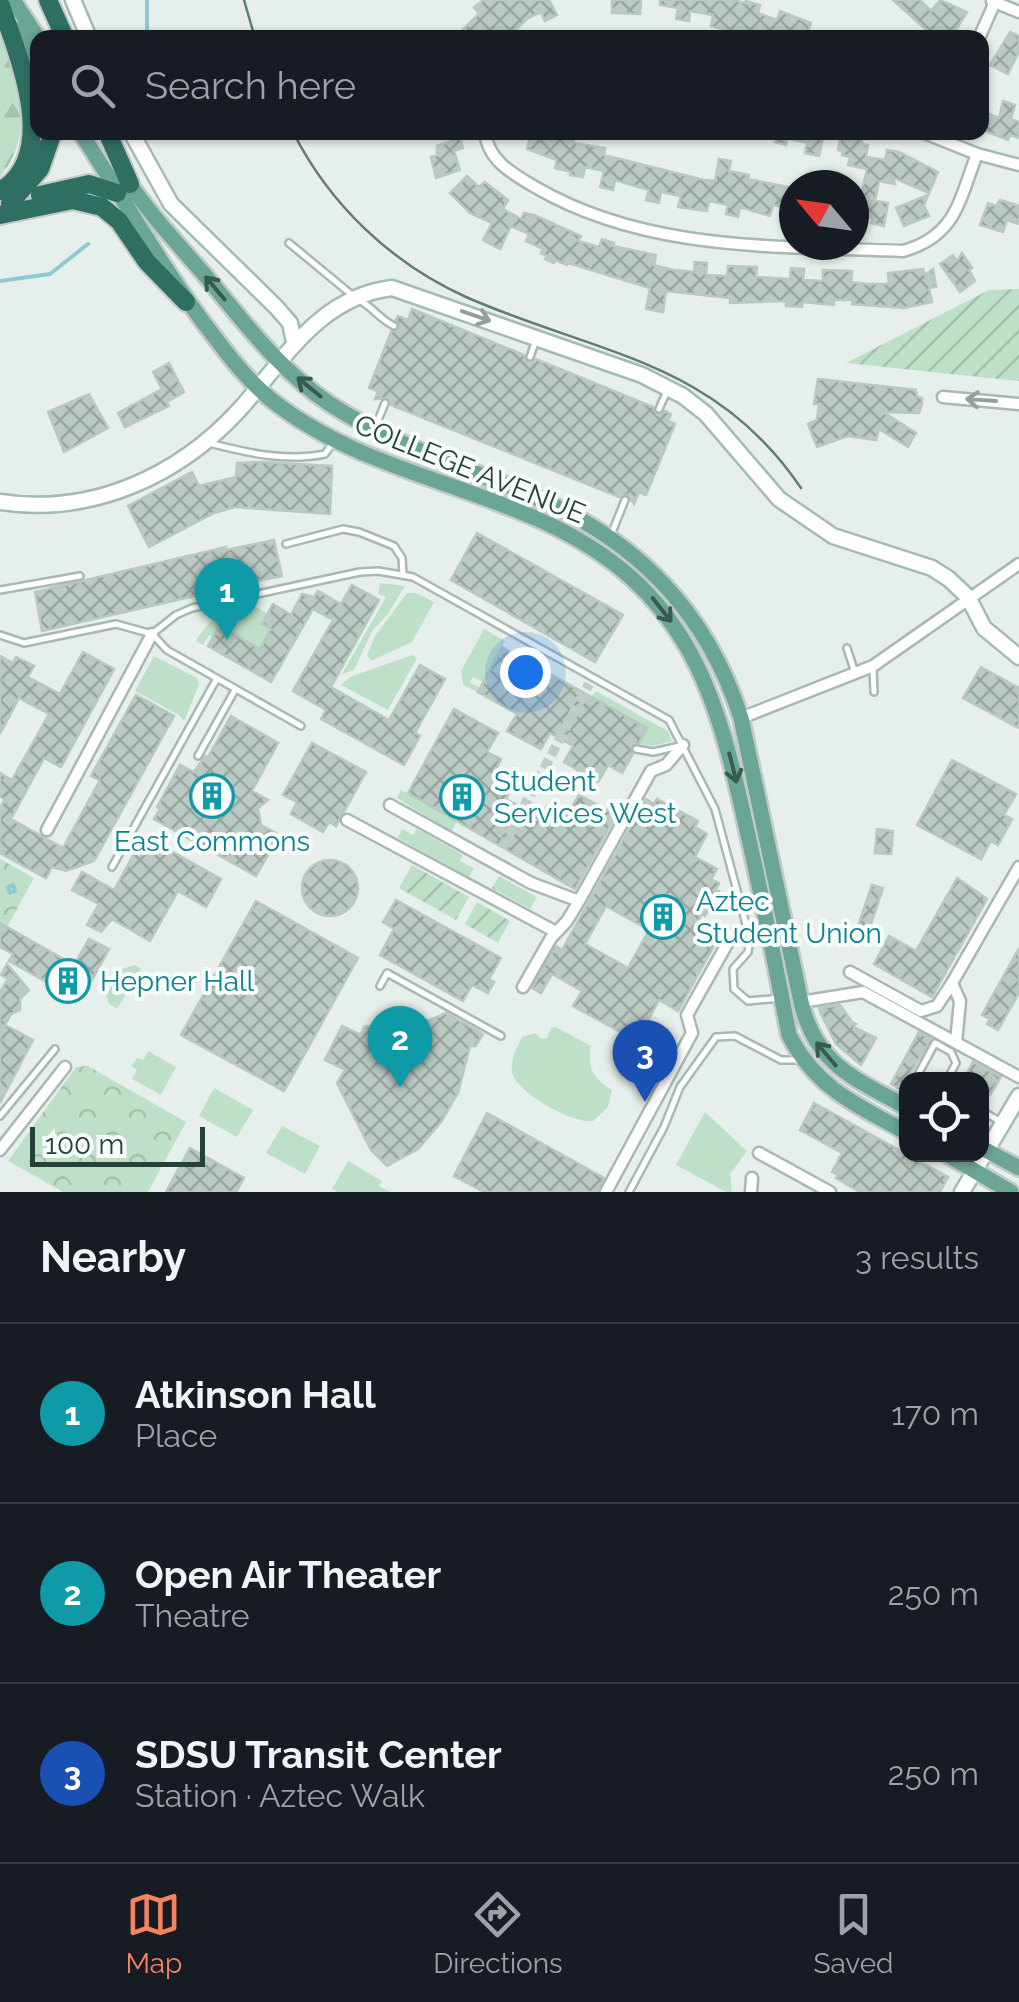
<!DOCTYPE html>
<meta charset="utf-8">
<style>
:root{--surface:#171b24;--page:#242831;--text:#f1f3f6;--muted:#9ea1a6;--line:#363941;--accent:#f4845f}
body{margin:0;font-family:Raleway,sans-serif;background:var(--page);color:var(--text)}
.controls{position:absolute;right:30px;bottom:30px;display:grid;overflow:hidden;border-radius:20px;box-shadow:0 2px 8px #0004}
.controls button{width:90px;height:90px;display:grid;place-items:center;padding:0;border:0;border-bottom:2px solid var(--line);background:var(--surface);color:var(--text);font:50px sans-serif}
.compass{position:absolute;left:779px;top:170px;width:90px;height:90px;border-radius:50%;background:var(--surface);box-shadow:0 2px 8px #0004;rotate:299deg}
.scale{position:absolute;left:30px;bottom:25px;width:175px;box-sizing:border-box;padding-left:10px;border:5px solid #24423a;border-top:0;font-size:28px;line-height:35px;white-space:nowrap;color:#24423a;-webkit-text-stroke:8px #f7fbf9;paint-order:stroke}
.you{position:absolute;left:525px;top:672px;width:35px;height:35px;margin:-25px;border:8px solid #fff;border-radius:50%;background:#1a73e8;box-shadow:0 0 0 15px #1a73e833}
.badge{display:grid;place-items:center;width:65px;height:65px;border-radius:50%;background:var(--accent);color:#fff;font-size:32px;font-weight:700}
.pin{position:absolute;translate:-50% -82px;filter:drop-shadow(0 2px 5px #0008)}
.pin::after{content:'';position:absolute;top:52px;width:35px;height:30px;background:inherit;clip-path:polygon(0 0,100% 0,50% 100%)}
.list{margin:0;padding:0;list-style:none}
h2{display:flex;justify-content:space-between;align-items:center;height:130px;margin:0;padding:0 40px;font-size:42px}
h2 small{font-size:32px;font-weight:400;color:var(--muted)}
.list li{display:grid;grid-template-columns:65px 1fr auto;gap:30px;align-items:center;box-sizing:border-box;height:180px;padding:0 40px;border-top:2px solid var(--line)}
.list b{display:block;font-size:38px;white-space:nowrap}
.list p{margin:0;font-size:32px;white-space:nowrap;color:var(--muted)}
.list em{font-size:32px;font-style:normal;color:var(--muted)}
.icon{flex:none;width:55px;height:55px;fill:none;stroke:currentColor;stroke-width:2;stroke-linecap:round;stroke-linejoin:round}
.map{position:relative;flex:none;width:1019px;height:1192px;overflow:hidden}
.search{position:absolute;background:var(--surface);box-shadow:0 2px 8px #0004;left:30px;right:30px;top:30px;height:110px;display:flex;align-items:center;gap:25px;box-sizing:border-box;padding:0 35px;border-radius:20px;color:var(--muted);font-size:38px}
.sheet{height:670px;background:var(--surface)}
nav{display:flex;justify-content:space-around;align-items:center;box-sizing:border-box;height:140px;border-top:2px solid var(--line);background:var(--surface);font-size:28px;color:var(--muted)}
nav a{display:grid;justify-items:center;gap:5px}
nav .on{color:var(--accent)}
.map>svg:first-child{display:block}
.grass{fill:#bfe0c8}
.forest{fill:url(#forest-firs)}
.park{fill:url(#park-crowns)}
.garden{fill:url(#garden-furrows)}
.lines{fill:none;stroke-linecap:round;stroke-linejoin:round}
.stream{stroke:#8ec9d4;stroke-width:4}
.building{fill:url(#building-cross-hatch);stroke:#b8c9c2;stroke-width:2.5;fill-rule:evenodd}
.street-tunnel{stroke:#bfccc8;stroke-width:10;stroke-dasharray:10 5;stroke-linecap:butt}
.lane-casing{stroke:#a8b8b2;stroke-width:10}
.street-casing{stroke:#a8b8b2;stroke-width:15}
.secondary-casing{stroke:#a4bbb3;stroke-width:19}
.primary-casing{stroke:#c2cac8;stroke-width:20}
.highway-casing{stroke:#c2cac8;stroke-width:22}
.lane{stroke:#fff;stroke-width:5}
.street{stroke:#fff;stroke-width:10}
.secondary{stroke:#fff;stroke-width:14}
.primary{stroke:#6aa596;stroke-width:15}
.highway{stroke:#2f6f62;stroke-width:18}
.tram{stroke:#5f7d75;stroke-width:2.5}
.oneway{stroke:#365b51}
.oneway2{stroke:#92a09c}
.labels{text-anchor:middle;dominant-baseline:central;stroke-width:8;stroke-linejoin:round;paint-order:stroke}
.street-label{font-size:28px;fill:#24423a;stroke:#f7fbf9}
.culture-label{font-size:28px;fill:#0d838f;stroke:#f7fbf9;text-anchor:start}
</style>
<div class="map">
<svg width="1019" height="1192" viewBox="0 0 1019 1192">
<defs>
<pattern id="forest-firs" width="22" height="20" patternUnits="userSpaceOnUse" patternTransform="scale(2.5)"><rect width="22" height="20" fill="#bfe0c8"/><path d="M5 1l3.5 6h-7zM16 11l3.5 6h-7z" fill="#a4c1ad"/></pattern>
<pattern id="park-crowns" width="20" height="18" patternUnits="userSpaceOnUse" patternTransform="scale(2.5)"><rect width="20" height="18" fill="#bfe0c8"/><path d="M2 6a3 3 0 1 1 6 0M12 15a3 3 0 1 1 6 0" fill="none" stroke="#a4c1ad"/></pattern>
<pattern id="garden-furrows" width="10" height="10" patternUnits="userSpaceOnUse" patternTransform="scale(2.5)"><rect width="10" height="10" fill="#bfe0c8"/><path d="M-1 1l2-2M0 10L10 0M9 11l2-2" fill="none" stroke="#a4c1ad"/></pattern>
<pattern id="building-cross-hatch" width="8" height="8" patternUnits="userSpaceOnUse" patternTransform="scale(2.5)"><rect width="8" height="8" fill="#bbcac4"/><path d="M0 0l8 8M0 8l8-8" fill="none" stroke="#98a6a0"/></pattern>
</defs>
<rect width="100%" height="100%" fill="#e6efeb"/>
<!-- grass -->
<path class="grass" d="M380,583L405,586L388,614L372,631L354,670L342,674L386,597L378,594Z
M407,593H416L434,602L412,642L371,661L367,655L375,636Z
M255,607L267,613L262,624L271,629L263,643L264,652L209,635L203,645L196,641C213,612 224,614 255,607Z
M484,629L505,641L483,682L473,677L470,682L480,688L478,692L463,685L461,671Z
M412,655L417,658L388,710L341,685L350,677Z
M154,656L197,678L199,685L184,721L179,715L135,691Z
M596,691L668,731L672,741L653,746L639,744L647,728L591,697Z
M401,790L457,821L451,832L397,798Z
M402,829L413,835L417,829L463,855L460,861L474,868L469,877L398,838Z
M135,965L141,969L117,1009L109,1004L106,996L122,969Z
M556,1027L591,1046C587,1067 593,1079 612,1090L608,1107L593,1121C573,1124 521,1095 513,1075C508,1063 517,1048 522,1037L535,1033L542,1039L547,1038L551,1028Z
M148,1051L176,1067L161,1095L132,1079L137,1070L131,1066L137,1058L143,1060Z
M214,1088L253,1110L237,1137L199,1116Z
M705,1112L747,1151L730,1174L732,1192H726L676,1165Z
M282,1126L320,1146L305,1174L266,1153Z
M348,1161L382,1181L379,1186L390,1192H338L332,1189Z"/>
<!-- forest -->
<path class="forest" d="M0,36C21,83 35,134 0,177Z"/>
<!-- park -->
<path class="park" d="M0,859L34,878L7,927L0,923Z
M499,876L537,897L530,909L492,888Z
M88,1066L186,1122L148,1192H63L8,1161L76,1067Z"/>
<!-- garden -->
<path class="garden" d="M1019,289V381L846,363L989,290Z
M412,865L469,897L456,920L399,888Z
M477,902L510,921L498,943L465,924Z"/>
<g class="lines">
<!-- stream -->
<path class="stream" d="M147,38V0
M166,137L168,132
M0,281L50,274L88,244
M13,885L15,891L10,893L8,887Z"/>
</g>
<!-- building -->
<path class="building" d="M484,0H549L557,15L545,21L541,12L527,19L507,38H454L479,14L474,7Z
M612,0H641L640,14L612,13Z
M660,0H733L745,3L746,1L760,5L758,13L777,20L780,11L811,23L806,38H788L771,32L769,38H756L711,26L713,15L690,11L689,21L676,19L678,8L660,5Z
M893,0H920L931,11L940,0L967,12L951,38L937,31L934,37Z
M1010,32L1019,36V51L1008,74L990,65Z
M1003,101L1015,105L1011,119L1019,122V138L1010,135L1008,140L982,130V111L999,118Z
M531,132H572L574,143L605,148L604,155L704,180L715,181L719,159L731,161L729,171L749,175L748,179L793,188L789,208L773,205L770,216L740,207L738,217L726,214L728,205L709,201L707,211L678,207L681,196L661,192L659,203L646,200L649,190L615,180L613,190L600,187L604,171L585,167L583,177L570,175L571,172L555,168L557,160L527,149Z
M777,132L824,134L819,156L805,153L807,143L787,138L786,145L775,142Z
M841,134L861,139L863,144L868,145L866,157L885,160L887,150L899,152L938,172L929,193L892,177L895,184L879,181L875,201L888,203L884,226L871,223L873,218L857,214L854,212V189L862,191L867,169L848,165L850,157L842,155L843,151L838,150Z
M460,138L463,148L454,151L460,170L436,178L431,157L437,155V146Z
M467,176L479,187L485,182L508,200L503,209L521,219L524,213L534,215L581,236L578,241L599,247L602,239L614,243L613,246L656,255L654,265L673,270L694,272L695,262L707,263L706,275L727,276L728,266L757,267L756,277L790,279L791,268L804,269L803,280L823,281V270L852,271L851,282L867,284H889L888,273L923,269L925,275L933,269L936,287L929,288L932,302L904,308L852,304L853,300H834V305L802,302V307L786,306V301L730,303V298L666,291L663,312L646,309L650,288L568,263L567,265L555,260L554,263L545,259L547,256L541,253L543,249L526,241L529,234L511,226L500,249L483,240L492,223L470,213L450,193Z
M928,195L924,205L929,216L904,226L896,208Z
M1000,200L1019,206V224L1007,220L1003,232L980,225L988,203L996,206Z
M962,253L972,268L969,270L975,281L960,292L940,264L953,255L957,261Z
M412,309L524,355L527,362L536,359L653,407L657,415L665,411L671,414L668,421L675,424L646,495L639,492L634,504L628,495L619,497L391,405L388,398L375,399L378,391L369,388L391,332L400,328L396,320L398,316L408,320Z
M169,363L184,392L167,402L169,406L125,427L118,413L162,389L153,372Z
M818,379L916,390L917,397L922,398V403L919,413L883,412L916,433L908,447L879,429L876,440L848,436L817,447L808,424L817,420L819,404H814Z
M89,394L108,428L64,452L48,412Z
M261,462L332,466L330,514L235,507L214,513L149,547L128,506L192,472L199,486L236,477L237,463Z
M477,533L623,615L595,662L451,580Z
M274,540L282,576L258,581L248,576L233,579L234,587L42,631L35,592L226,547V550Z
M352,585L379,600L331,687L389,720L420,665L445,679L415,733L420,736L404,765L321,719L326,710L293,691L333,620L313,609L271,682L208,646L219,626L260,649L271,629L262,624L273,604L291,615L302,594L314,597L318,591L341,604Z
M502,647L647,728L639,743L631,746L633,754L622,773L608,765L598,782L564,762L573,746L550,733L541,749L507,731L517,714L478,692Z
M83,652L114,669L61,767L44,758L11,819L63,848L100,780L91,776L136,695L174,716L94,861L66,871L52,867L46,878L0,853V808L5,799L0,797V773L12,780L49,714L19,698L0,734V656L13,663L16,657L34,666L28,677L60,694Z
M981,667L1019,688V728L963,698Z
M454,709L498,733L487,752L501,759L493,775L512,786L506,799L540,818L547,806L566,817L579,795L616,815L575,889L408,793Z
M231,716L278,743L252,791L268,800L258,808L261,825L279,835L256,876L154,819L160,809L157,807L180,765L194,772L205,756L208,757Z
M312,743L366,772L336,826L329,822L323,832L291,814L297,802L283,795Z
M952,760L1016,794L1004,815L1012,819L998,845L991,841L981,859L917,825Z
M646,799L654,804L657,799L698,821L695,827L707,834L695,857L717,869L711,879L719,883L716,890L719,891L705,916L702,914L693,930L716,942L678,1011L659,1000L637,1041L573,1006L582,991L552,974L541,993L532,988L556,946L562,950ZM606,906L649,930L628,968L585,944Z
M877,829L893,831L891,854L875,853Z
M144,836L221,879L206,907L178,891L150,941L112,919L101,932L87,925L99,904L72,890L82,872L114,890Z
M302 888a28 28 0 1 1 56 0a28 28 0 1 1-56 0Z
M957,878L987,899L932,997L874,964L889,936L916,951Z
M872,885L883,888L868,933L857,929Z
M396,900L501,958L489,979L494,982L488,993L472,985L463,1001L380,955L394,929L383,922Z
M256,901L358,958L284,1091L181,1035Z
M0,923L74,965L89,939L109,949L88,987L80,982L72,996L9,961L13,954L0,947Z
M1019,948V993L998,1030L987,1024L990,1019L982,1015Z
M7,964L29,990L20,999V1010L11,1014L5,1025L33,1040L0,1103V992L8,979L1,975Z
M840,1005L852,1022L856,1024L854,1027L876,1038L861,1065L836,1044L822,1016L819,1008Z
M446,1013L483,1034L476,1046H470L458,1093L441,1122L418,1149L387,1166L371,1150L337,1083L345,1070L325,1060L342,1026L361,1035L364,1027L430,1020Z
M919,1032L931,1039L906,1080V1093L891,1084Z
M973,1062L1001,1077L990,1095L982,1090V1080H963Z
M814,1103L948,1177L940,1192H860L836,1178L838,1175L832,1172L842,1153L800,1130Z
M487,1113L604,1178L597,1192H484L454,1176Z
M190,1148L244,1178L236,1192H166Z"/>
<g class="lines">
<!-- street-tunnel -->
<path class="street-tunnel" d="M502,848L589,684"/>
<!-- lane casing -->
<g class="lane-casing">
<path id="lane" d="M289,243L352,295
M361,301C374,309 380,319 394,326
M530,357L536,340
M659,409L667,391
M375,428L385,403
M209,443C248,453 286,462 325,454L334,441
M611,535L625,500
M286,544L343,529L359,532L394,546L402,558L403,574
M0,590L80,576
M0,635L24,643L116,624L152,634L176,615L192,608L360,572L378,571L413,577L669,720L715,809L750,939L748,952L733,969L734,989L748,1001L780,998
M154,636L167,650L301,726
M847,648L855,673
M873,669L874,692
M636,749L653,752L680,746
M198,756L235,690
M112,867L216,680
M380,986L387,973L501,1036
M915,1080L935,1043L951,1052L956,1063L947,1080
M982,1111L1001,1122
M0,1116L55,1049
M629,1192L664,1127L680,1087L716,1037L735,1036L781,1060H802"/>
</g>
<!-- street casing -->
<g class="street-casing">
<path id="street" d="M992,1L1019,12
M579,38H642
M979,38L995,2
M485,132C488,161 513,174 535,187C646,252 778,246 903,251C956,236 959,201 977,154
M922,132L977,154L1019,165
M943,397L1019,404
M741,718L873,666L1019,564
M390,805L531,883L579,901
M347,820L556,932
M47,830L152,634
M850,972L921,1011L937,1006L952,983L1019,867
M952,983L960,1001L956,1042
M523,987L551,938L567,921L579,901L651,771L666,765L683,745
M801,1002L863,992L1019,1077
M0,1150L65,1067
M759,1153L830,1192
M606,1192L692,1033L687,1015L732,935L739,937
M751,1192L752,1178"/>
</g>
<!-- secondary casing -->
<g class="secondary-casing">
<path id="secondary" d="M73,0L89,38
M131,132L171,204L276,307L290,323L294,342
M0,502C92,516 179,476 240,409C285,359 319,297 392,288L642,375L683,396L706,414L779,499L833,536L932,568L949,579L968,597L984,628L1019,657
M962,1192L1019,1096"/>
</g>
<!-- primary casing -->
<g class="primary-casing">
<path id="primary" d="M13,0L38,38
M15,29L38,66
M80,132C125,200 163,271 213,335C231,359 250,383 274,402C354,464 452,480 542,521C688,588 716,689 748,835C763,901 776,968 789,1035C816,1088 856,1105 906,1132
M123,174C146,210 176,242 204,274C243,321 279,370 330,404C394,446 468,468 537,498C639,542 707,613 741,718L801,1002C816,1065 854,1078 906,1107
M982,1148L1019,1168
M946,1154L1011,1192"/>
</g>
<!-- highway casing -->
<g class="highway-casing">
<path id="highway" d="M48,0L65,38
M107,132L130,184
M0,191C61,156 18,55 1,6
M40,195L89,184L117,193
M10,203L40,169L53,132
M0,215L73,200L102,207L119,221L147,262L186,302"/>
</g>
<!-- lane -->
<use href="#lane" class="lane"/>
<!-- street -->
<use href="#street" class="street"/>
<!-- secondary -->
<use href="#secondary" class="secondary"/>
<!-- primary -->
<use href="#primary" class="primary"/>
<!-- highway -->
<use href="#highway" class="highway"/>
<!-- tram -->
<path class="tram" d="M244,0L255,38
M293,132C330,205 391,263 466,297C595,354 714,359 801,488"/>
</g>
<!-- one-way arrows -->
<defs><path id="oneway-shaft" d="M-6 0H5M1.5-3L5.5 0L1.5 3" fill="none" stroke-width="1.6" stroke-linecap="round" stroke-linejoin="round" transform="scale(2.5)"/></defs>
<g class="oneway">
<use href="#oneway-shaft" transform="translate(215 288) rotate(-130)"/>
<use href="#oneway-shaft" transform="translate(309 387) rotate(-141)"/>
<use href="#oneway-shaft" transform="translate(662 610) rotate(52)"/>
<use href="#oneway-shaft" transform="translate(733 768) rotate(76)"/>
<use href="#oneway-shaft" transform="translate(826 1054) rotate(-130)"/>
</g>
<g class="oneway2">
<use href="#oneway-shaft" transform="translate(476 316) rotate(19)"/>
<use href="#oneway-shaft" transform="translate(981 400) rotate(-176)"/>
</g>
<!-- icons -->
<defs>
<g id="building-ring" transform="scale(2.25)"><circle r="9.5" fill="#f7fbf9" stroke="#0f9aa8" stroke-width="1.5"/><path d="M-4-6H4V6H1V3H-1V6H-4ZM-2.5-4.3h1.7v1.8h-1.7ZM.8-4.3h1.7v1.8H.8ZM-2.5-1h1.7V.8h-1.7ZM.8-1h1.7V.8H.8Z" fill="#0f9aa8"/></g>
</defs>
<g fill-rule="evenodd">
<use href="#building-ring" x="212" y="796"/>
<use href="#building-ring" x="462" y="797"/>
<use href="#building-ring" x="663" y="917"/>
<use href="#building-ring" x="68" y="981"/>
</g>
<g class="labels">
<!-- street labels -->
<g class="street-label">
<text transform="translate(470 469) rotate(22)">COLLEGE AVENUE</text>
</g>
<!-- culture labels -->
<g class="culture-label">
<text x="494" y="781">Student<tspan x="494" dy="32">Services West</tspan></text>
<text x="212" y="841" text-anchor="middle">East Commons</text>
<text x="696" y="901">Aztec<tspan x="696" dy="32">Student Union</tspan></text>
<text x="100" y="981">Hepner Hall</text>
</g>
</g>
</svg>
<div class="controls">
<button><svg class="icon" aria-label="locate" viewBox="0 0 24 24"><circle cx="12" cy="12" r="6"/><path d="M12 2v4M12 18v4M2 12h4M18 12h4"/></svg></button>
</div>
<svg class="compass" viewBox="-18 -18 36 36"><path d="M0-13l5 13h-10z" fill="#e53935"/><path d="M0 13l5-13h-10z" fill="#9ea1a6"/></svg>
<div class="scale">100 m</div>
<div class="you"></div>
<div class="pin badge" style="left:227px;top:640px;background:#0f9aa8">1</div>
<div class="pin badge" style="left:400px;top:1088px;background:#0f9aa8">2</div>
<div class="pin badge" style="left:645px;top:1102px;background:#1a4fb4">3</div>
<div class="search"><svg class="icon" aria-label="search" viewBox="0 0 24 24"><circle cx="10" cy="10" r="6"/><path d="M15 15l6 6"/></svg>Search here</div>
</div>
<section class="sheet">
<h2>Nearby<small>3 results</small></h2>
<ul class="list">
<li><span class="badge" style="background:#0f9aa8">1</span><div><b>Atkinson Hall</b><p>Place</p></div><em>170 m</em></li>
<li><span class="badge" style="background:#0f9aa8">2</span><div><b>Open Air Theater</b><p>Theatre</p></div><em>250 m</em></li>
<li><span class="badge" style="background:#1a4fb4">3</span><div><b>SDSU Transit Center</b><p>Station · Aztec Walk</p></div><em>250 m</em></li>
</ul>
</section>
<nav>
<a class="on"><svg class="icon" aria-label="map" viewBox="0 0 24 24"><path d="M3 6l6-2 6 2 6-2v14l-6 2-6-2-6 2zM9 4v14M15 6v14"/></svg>Map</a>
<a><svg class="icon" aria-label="directions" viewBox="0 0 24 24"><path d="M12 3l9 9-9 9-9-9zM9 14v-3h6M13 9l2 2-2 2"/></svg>Directions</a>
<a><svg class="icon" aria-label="saved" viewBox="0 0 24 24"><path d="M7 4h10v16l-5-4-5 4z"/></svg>Saved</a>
</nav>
